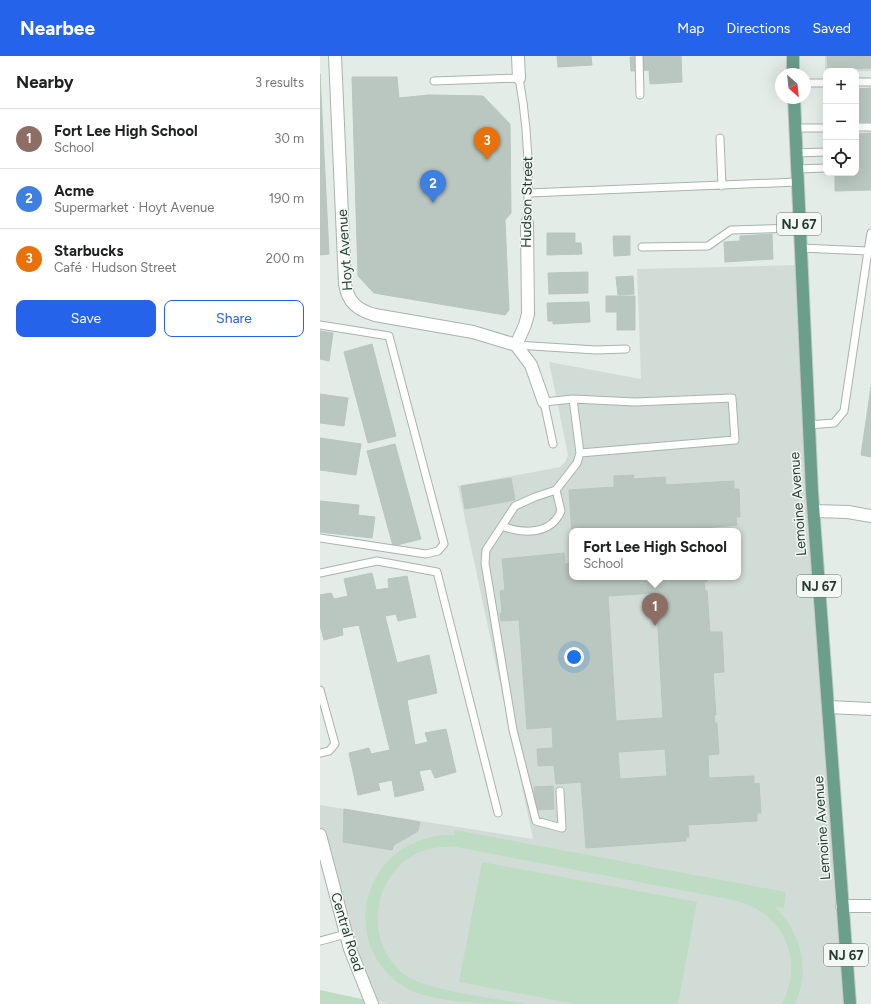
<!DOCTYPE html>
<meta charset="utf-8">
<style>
:root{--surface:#fff;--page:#f2f2f2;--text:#202124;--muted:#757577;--line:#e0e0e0;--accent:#2563eb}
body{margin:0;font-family:Figtree,sans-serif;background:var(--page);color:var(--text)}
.controls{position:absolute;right:12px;top:12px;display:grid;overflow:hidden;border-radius:8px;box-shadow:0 4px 16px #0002}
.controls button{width:36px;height:36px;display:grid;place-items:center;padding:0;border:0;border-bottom:1px solid var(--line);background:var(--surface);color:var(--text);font:20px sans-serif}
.compass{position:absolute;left:455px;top:12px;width:36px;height:36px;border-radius:50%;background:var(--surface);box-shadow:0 4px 16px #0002;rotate:153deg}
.you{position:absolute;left:254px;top:601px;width:14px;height:14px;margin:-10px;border:3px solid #fff;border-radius:50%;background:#1a73e8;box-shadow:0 0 0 6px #1a73e833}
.badge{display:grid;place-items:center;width:26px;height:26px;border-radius:50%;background:var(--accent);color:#fff;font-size:13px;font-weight:700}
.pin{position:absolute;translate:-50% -33px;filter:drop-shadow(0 1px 2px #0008)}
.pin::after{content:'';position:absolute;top:21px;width:14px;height:12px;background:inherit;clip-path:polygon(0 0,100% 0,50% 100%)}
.popup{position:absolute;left:249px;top:472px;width:172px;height:52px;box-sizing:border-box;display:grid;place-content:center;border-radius:8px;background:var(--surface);filter:drop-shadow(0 1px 3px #0005);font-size:13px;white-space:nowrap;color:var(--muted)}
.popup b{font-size:15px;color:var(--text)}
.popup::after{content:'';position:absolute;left:50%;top:100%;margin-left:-8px;border:8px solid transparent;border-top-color:var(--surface)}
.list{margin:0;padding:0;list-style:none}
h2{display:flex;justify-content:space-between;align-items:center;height:52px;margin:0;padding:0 16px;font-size:17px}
h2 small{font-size:13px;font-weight:400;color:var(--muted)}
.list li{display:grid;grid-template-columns:26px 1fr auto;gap:12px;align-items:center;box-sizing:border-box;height:60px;padding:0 16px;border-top:1px solid var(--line)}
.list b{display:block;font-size:15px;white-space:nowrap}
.list p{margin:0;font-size:13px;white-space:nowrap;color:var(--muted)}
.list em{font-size:13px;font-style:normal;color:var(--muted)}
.actions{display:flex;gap:8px;padding:12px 16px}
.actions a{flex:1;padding:9px 0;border:1px solid var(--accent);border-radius:8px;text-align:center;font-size:14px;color:var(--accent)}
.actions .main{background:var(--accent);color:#fff}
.icon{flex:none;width:22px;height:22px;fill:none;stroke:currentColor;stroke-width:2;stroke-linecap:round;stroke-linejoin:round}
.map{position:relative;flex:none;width:551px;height:948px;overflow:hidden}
header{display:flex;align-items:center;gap:24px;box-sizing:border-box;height:56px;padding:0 20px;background:var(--accent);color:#fff}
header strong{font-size:19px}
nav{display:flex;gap:22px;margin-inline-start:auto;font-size:14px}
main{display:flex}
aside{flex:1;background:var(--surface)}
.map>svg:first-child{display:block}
.built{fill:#d2dcd6;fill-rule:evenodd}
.green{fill:#bedcc3}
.building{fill:#b9c7c0;stroke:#b7c6be;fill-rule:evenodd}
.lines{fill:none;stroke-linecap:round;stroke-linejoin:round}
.lane-casing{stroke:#a7b4ad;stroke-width:9}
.street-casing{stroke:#a7b4ad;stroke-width:14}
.primary-casing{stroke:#c2c9c6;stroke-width:14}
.lane{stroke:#fff;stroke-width:7}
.street{stroke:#fff;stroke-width:12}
.primary{stroke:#6b9f8b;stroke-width:12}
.labels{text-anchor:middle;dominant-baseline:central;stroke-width:3;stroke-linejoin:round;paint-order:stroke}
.shield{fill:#f4f9f6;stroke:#62756e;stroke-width:1}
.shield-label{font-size:13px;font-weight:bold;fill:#243d33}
.street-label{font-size:14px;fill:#243d33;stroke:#f4f9f6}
</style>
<header>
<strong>Nearbee</strong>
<nav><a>Map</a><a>Directions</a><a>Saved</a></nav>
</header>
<main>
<aside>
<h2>Nearby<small>3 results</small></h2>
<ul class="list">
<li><span class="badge" style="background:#8d6e63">1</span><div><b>Fort Lee High School</b><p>School</p></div><em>30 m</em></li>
<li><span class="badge" style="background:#3f7fe0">2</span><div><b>Acme</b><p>Supermarket · Hoyt Avenue</p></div><em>190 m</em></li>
<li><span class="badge" style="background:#e8710a">3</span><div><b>Starbucks</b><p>Café · Hudson Street</p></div><em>200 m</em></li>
</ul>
<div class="actions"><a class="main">Save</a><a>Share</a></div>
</aside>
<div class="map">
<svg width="551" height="948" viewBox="0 0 551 948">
<rect width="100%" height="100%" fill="#e4ece7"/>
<!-- built -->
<path class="built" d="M505,0H551V15L505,16Z
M481,209L530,948H66L49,941L0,779V749L213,783L138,430L240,411L245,406L248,399L229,306L321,323L317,213ZM252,475H418V521H252Z"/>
<!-- green -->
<path class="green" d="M135,774L466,836L464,852L455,851C481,877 491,913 475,948H462C485,903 463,855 413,844L136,791C124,790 112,791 100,796C52,817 42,886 85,919C107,935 175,942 205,948C169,948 125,948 92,935C12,895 41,777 134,779Z
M162,806L377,846L358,948H255L139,926Z
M0,934L65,948H0Z"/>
<!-- building -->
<path class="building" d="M237,0H271L272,9L238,11Z
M328,0H361L362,26L330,28Z
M328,0L329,14L311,15L310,1Z
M507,0H551V12L508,13Z
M0,18L9,198L0,199Z
M32,21H77L79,42L109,39L163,40L190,68L191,157L185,164L189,254L185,259L54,237L38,220Z
M551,32V66H536V33Z
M551,77V134L515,135V117H536V78Z
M227,177H255V187H261L262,198L227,199Z
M452,178L453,203L405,206L404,186L420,185V180Z
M293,180H310V199L294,200Z
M268,216V237L229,238L228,217Z
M313,220L314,238L298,239L296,221Z
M286,240H315V274H297V256H286Z
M269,246L270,266L233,268V265H228L227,247Z
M0,275L13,277L9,305L0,303Z
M52,288L76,380L48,387L24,296Z
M551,331V401L541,399Z
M0,338L28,342L24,370L0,367Z
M0,382L41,388L36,419L0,414Z
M75,388L101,483L73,490L47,395Z
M314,419L313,423L345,421L346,429L414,425V433H419L420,461H416L417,469L371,473V475H324L323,473L300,475H252V479L249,434L294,431V420Z
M191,422L195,444L145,453L141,430Z
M0,445L39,449L38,459L55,461L52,482L0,476Z
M244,497L245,508L252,507V521H387V526H384L385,534L387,535L390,576H402L404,616L393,617L396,659H394L395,667H397L399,698L388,699L389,722L434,720V728L439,727L441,757H437V765L368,769L369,781H366V785L266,792L261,726L236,728L234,709L218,710L217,693L233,692L232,671L207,673L199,564L181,565L180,557H182L180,535L185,534L182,503ZM336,537L343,662L296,665L288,540ZM345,693L347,720L300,723L298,696Z
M52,517L56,534L69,532L68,523L87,520L96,561L78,565L76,558L65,560L77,607L109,599L117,637L87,644L95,689L108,686L105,677L126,673L136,716L115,722L111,713L99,715L104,734L75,741L72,724L58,727L60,734L38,739L29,697L49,692L51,698L70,694L39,569L22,572L23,579L4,584L0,569V539L11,537L14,543L28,540L24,523Z
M233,730L234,753L215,754L214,731Z
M24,753L100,766L98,775L74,789L72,794L23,786Z"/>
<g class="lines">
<!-- lane casing -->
<g class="lane-casing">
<path id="lane" d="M319,0L320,39
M114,25L199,22C208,70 210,118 207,167
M536,26H551
M485,27H506
M536,71H551
M475,72H506
M400,82L402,130
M476,97L506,96
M477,113L506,112
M209,137L477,126
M322,191L388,190L411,174L479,172
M480,192L548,195L551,177
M0,269L69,280L124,488L118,495L106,498L0,482
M196,289L276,294L306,293
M253,343L315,346L412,342L415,384L260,397
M488,369L514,367L524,355L548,195
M233,388L224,346L253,343L260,397L257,407L236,434L215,441L195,450L166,494L165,507L193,674L216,765L242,772L240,735
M182,470C203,478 231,479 241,455L236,434
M0,517L57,505L117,516L178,757
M0,634L15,688L9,695L0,697
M0,885L26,878"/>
</g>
<!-- street casing -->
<g class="street-casing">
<path id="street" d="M15,0L25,228C28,246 37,254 55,259L153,276L196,289L211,309L224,346
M198,0L199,22
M196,289L205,269L208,258L207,167
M494,455L528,456L551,460
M508,651L551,653
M0,779L30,893L52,948
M522,850H551"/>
</g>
<!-- primary casing -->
<g class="primary-casing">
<path id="primary" d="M473,0V18
M474,42L492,436L530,948"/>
</g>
<!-- lane -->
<use href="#lane" class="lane"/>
<!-- street -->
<use href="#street" class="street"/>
<!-- primary -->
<use href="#primary" class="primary"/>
</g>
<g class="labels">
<!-- shield labels -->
<g class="shield">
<rect x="457" y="157" width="44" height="22" rx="3"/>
<rect x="477" y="519" width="44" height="22" rx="3"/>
<rect x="504" y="888" width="44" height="22" rx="3"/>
</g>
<g class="shield-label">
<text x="479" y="168">NJ 67</text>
<text x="499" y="530">NJ 67</text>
<text x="526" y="899">NJ 67</text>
</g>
<!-- street labels -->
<g class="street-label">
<text transform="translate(207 146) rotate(-89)">Hudson Street</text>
<text transform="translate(25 194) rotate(-94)">Hoyt Avenue</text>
<text transform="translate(478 448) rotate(-94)">Lemoine Avenue</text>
<text transform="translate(502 772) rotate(-94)">Lemoine Avenue</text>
<text transform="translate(27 876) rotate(73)">Central Road</text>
</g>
</g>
</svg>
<div class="controls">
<button>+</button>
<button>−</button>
<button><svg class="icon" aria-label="locate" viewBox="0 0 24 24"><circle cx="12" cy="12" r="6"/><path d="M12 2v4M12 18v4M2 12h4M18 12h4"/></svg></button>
</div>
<svg class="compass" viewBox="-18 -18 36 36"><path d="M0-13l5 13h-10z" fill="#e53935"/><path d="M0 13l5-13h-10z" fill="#757577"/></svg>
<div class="you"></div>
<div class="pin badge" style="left:335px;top:570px;background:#8d6e63">1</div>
<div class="popup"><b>Fort Lee High School</b>School</div>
<div class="pin badge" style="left:113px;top:147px;background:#3f7fe0">2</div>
<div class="pin badge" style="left:167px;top:104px;background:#e8710a">3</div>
</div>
</main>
